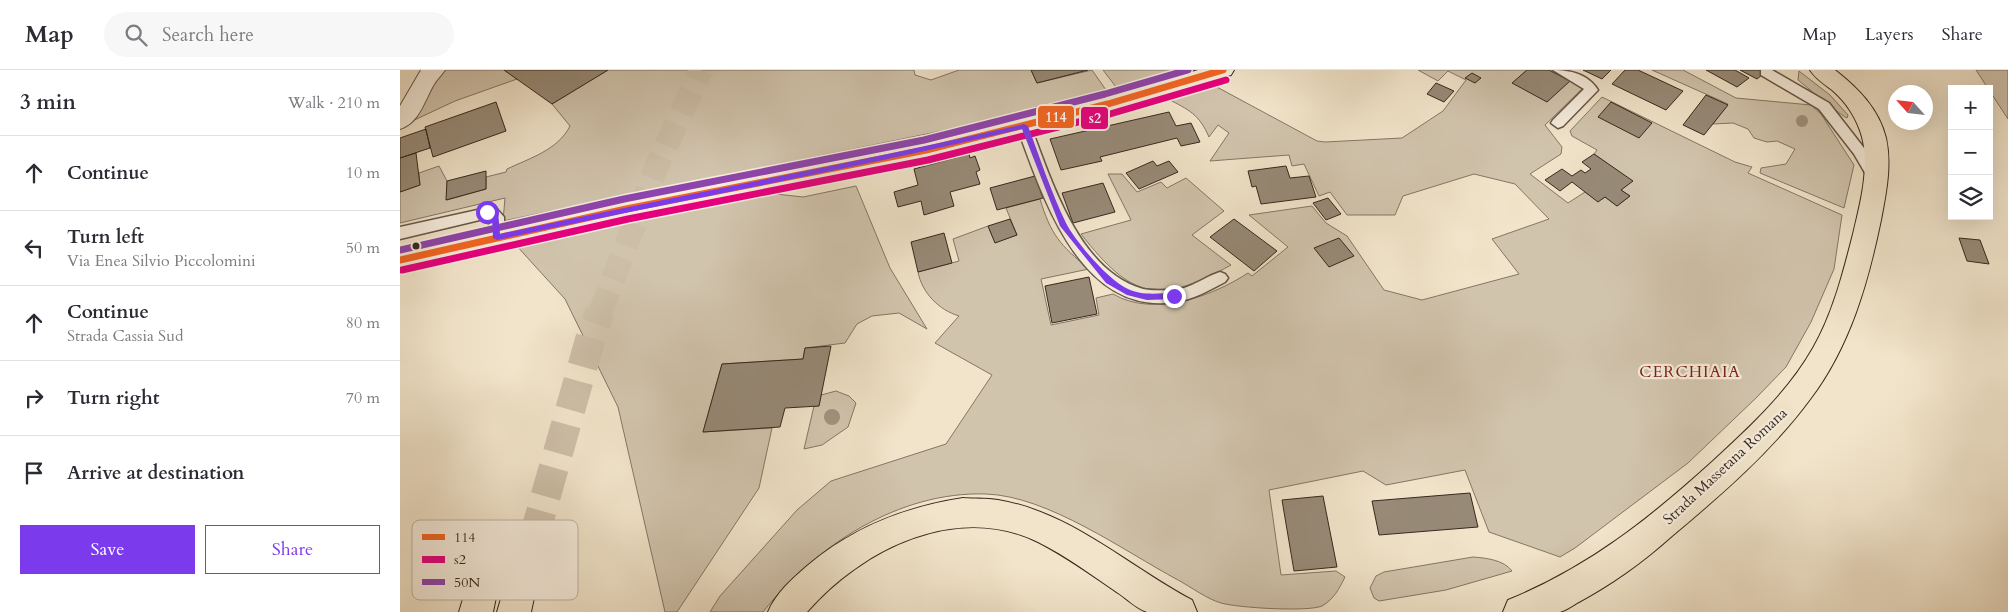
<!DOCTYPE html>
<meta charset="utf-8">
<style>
:root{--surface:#fff;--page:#f7f7f7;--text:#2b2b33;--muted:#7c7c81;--line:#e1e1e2;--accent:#7c3aed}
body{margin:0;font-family:Cardo,serif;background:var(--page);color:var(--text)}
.controls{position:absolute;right:15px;top:15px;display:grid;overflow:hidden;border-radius:0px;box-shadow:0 5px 20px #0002}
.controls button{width:45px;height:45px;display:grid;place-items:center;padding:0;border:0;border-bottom:1px solid var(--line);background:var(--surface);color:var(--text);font:25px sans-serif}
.compass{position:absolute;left:1488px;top:15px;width:45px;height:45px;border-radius:50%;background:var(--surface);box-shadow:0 5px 20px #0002;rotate:297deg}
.stop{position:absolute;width:15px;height:15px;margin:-11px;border:4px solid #7c3aed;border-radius:50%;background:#fff}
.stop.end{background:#7c3aed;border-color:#fff;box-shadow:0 1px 5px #0008}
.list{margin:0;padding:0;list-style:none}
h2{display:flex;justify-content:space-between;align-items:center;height:65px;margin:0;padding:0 20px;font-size:21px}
h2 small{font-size:16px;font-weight:400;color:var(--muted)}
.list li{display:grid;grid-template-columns:32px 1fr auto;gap:15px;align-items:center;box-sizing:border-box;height:75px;padding:0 20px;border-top:1px solid var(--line)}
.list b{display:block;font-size:19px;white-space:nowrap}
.list p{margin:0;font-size:16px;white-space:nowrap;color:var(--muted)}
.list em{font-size:16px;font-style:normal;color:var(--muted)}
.actions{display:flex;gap:10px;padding:15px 20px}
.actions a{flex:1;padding:11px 0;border:1px solid var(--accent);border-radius:0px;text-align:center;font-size:18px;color:var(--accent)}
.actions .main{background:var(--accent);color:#fff}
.icon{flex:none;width:28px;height:28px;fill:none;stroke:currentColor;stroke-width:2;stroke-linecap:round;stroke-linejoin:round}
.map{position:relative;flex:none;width:1608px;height:542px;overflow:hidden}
header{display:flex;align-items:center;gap:30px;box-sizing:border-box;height:70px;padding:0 25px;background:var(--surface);border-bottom:1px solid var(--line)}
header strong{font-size:24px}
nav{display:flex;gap:28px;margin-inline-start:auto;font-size:18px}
.search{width:350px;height:45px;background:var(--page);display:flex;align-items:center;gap:12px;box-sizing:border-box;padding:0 18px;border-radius:28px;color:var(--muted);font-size:19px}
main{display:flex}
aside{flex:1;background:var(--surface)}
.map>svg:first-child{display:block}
.green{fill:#d1c4ad;stroke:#847665}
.building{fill:#978a77;stroke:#36281d}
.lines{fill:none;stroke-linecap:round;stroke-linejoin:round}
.trunk-tunnel-far1{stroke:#ccbea7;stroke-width:24;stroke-dasharray:24 12;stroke-linecap:butt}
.trunk-tunnel{stroke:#ccbea7;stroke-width:30;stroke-dasharray:30 15;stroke-linecap:butt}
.service-casing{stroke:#655748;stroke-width:3}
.minor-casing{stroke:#655748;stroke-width:2}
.secondary-casing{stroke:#36281d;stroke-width:2}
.primary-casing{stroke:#36281d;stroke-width:2}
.trunk-casing{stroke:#36281d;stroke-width:2}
.service{fill:#f6eddd;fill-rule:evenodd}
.minor{fill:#f6eddd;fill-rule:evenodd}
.secondary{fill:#f6eddd;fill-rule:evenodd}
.primary{fill:#f1e4ca;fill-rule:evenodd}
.trunk{fill:#f1e4ca;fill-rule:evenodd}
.bus-1-casing{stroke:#f6eddd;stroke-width:10}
.bus-2-casing{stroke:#f6eddd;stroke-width:10}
.bus-3-casing{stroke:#f6eddd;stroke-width:10}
.bus-1{stroke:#f26522;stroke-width:7}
.bus-2{stroke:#e5007d;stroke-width:7}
.bus-3{stroke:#8e44ad;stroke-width:7}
.tree{fill:#a0927f}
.route{fill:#7c3aed}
.bus-dot{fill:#36281d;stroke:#f6eddd;stroke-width:2}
.labels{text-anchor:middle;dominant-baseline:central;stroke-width:4.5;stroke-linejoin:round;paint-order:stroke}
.street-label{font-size:15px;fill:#36281d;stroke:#f6eddd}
.neighbourhood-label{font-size:16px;letter-spacing:1px;fill:#7a1f14;stroke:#f6eddd}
.key{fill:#f6eddd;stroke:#bcb2a3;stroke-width:1}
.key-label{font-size:14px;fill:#36281d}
.line-badge{stroke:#f6eddd;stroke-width:2}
.badge-label{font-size:14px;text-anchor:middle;font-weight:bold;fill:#fff}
</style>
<header>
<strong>Map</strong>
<div class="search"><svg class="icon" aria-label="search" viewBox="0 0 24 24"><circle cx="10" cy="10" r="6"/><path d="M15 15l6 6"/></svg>Search here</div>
<nav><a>Map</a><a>Layers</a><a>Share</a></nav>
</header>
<main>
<aside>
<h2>3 min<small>Walk · 210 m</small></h2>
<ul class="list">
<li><svg class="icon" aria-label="ahead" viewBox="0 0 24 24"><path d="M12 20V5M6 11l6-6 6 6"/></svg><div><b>Continue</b></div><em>10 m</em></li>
<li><svg class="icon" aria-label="left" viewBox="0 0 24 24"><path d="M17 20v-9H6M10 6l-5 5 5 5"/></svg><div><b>Turn left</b><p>Via Enea Silvio Piccolomini</p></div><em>50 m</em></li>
<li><svg class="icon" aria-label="ahead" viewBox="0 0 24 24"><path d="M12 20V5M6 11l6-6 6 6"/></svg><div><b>Continue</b><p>Strada Cassia Sud</p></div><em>80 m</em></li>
<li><svg class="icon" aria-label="right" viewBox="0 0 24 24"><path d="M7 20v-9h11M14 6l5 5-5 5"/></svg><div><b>Turn right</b></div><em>70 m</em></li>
<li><svg class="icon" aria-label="arrive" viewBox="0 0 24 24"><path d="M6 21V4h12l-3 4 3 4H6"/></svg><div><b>Arrive at destination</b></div></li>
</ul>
<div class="actions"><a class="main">Save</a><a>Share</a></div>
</aside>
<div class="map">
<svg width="1608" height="542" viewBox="0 0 1608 542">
<rect width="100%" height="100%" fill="#f1e4ca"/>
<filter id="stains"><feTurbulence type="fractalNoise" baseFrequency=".004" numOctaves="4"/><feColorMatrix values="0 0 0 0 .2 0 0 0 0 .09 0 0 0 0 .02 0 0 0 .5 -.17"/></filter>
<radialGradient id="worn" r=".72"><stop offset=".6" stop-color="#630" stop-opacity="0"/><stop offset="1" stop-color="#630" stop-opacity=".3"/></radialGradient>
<!-- green -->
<path class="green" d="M44,0H104L117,9L55,31L6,54L31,12Z
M208,0H514L515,5L531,10L559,0H631L637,13L692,0L706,20L635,37L634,42L103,151L105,128L0,153V122L20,115L19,103L39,96L47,111V130L86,119V107L106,102L107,99C130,88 158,80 170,56L152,34Z
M703,0H769V2L716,17Z
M1018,0H1127L1113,13L1170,11L1183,18L1145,55L1162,77L1161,84L1130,104L1168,133L1185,122L1198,131L1205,127L1217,136L1230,126L1221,120L1232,111L1194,84L1197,80L1172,66L1170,61L1202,27L1335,92L1352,97L1348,103L1442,145L1434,199L1411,252L1386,297L1356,328L1288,393L1175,478L1160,487L1089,462L1065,400L986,415L963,401L869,420L881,505L936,501L945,507C939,519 934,529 922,536C908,542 839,538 821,533C807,529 791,517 778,510C724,481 648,426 586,424C499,421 415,476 363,542H310L320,526L397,440L431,411L546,374L592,305L535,273L559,246C539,240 522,223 518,202L559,191L553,169L588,156L595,172L617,165L606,138L640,129C651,165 660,175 689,199L641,209L651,255L699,245L696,228L713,224C754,248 813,226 848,203L852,206L888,177L849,145L912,136L926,153L947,166L984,220L1022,230L1119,204L1092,169L1149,149L1115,114L1074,104L1003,126L995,145H947L930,122L919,126L904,94L892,96L889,85L810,91L829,63L818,55L809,67C799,44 789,40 768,29L815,16L917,71L925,72L1002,68L1043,41L1066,10L1048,1L1038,11Z
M1252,0H1283L1336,28L1411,35L1421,44L1454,95L1444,138L1360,103L1361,98L1386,94L1395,79L1377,71L1367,72L1354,68L1348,59L1333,53L1313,54L1328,34Z
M1576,0H1608V49Z
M1399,1L1430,25L1448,45L1447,48C1443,47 1404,15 1398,10Z
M708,104H722L737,122L761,112L767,118L786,108L824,141L792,165L831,195C758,236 731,228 681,164L731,150Z
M456,116L490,198L527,259L499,243L472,246L457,254L445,273L405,278L403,289L322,294L303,362L372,358L359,418L277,542H265L218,337L165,229L115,174L376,124L403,127Z
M436,321L449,326L456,333L448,357L422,375L404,379L414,336H419L421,325Z
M1073,487C1086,488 1104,490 1112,501L1046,520L979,531L974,528L970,518L976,506L984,502Z"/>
<!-- building -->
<path class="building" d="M104,0H208L152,34Z
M631,0H688L637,13Z
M1127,0H1149L1170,11L1147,32L1112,13Z
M1183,0H1211L1202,9Z
M1225,0H1238L1283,21L1266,40L1212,14Z
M1306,0H1335L1349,8L1337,17Z
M1340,0H1368L1357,9Z
M1072,3L1081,8L1075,13L1065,8Z
M1036,13L1054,21L1044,32L1027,24Z
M1306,25L1328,35L1304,65L1283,55Z
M96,32L106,61L33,87L25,57Z
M1211,32L1252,53L1239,68L1198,47Z
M769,42L776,56L791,53L800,72L781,76L777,68L700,87L702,91L661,100L650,69Z
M26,59L30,78L0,88V68Z
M16,83L20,115L0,122V88Z
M569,84L570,88L575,86L580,100L576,102L580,114L550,122L554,136L524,145L521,131L498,137L494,122L518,115L514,99Z
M1194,84L1233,111L1221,120L1230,126L1217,136L1205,127L1198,132L1172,112L1160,121L1145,110L1162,99L1172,106L1181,100L1185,103L1191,99L1182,92Z
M753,91L757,96L769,91L778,102L739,119L726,103Z
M886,96L890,108L909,106L916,127L861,134L856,116L852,117L848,101Z
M86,101V119L46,130L47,111Z
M635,106L643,128L597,140L590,118Z
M703,113L715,142L673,153L662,123Z
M928,128L941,144L926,150L913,133Z
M610,149L617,165L595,173L588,156Z
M834,149L877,181L854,201L810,167Z
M544,163L552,193L518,202L511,172Z
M939,168L954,186L929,197L914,178Z
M1559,168L1580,170L1589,194L1567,191Z
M689,207L697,244L652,253L645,216Z
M431,276L419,336L385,338L380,357L303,362L322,294L403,289L405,278Z
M1070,423L1078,457L979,465L972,431Z
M923,426L937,497L894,501L882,430Z"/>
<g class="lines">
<!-- trunk-tunnel-far1 -->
<path class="trunk-tunnel-far1" d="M200,243L256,98L301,0"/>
<!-- trunk-tunnel -->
<path class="trunk-tunnel" d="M121,513L192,263L200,242"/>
<!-- service casing -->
<g class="service-casing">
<path id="service" d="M1153,0C1170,0 1188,4 1198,20L1163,56L1158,58L1151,53L1153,50L1184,19Z
M1361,0H1372L1429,33L1464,78L1483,109L1481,113H1471L1454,84L1419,39L1361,5Z
M624,52L631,57C652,112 679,201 743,219C751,221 764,220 774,220C790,219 804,207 820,202L825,204L828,208L825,212C810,220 794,229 776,232C680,247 643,127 617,57Z
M91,137L96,138L104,147V168L102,172H92L88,148L0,169V157Z"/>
</g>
<!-- minor casing -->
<g class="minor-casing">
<path id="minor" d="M21,0H45C41,6 36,10 33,16C24,32 19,53 0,59V36Z"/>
</g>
<!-- secondary casing -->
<g class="secondary-casing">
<path id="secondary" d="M798,0H834L831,5L708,42L526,88L226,148L0,200V180L226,130L526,72L706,27Z"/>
</g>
<!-- primary casing -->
<g class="primary-casing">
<path id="primary" d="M1410,0H1435C1458,18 1479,39 1486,68C1492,95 1486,124 1481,150C1468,213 1450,276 1411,328C1373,380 1321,425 1272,466C1243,492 1211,515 1177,533C1172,536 1166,540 1160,542C1145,542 1119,542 1103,542L1108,530C1189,497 1249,449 1313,391C1350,357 1388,322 1413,278C1433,243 1443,203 1453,164C1460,134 1470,98 1462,67C1457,49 1447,33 1432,20C1424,14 1415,8 1410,0Z
M563,428C574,429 586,428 598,430C671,442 728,496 792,530L797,542C784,542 758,542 747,542C737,539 727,529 718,523C692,505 666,486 638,472C556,432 462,479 407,542H368C376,523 392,509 407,496C453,457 505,437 563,428Z"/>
</g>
<!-- trunk casing -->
<g class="trunk-casing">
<path id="trunk" d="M121,497L133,502L137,513L131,542H97L109,502Z
M82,501L94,506L98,517L93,542H59L70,506Z"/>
</g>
<!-- service -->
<use href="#service" class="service"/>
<!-- minor -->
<use href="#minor" class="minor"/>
<!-- secondary -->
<use href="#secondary" class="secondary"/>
<!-- primary -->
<use href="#primary" class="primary"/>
<!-- trunk -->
<use href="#trunk" class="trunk"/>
<!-- bus-1 casing -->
<g class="bus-1-casing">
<path id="bus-1" d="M0,190L226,139L526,80L708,34L823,0"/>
</g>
<!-- bus-2 casing -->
<g class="bus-2-casing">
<path id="bus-2" d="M2,200L228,149L528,90L710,44L826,10"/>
</g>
<!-- bus-3 casing -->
<g class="bus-3-casing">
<path id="bus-3" d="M0,180L224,129L524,70L705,24L788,0"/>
</g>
<!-- bus-1 -->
<use href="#bus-1" class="bus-1"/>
<!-- bus-2 -->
<use href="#bus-2" class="bus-2"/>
<!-- bus-3 -->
<use href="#bus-3" class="bus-3"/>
</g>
<!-- trees -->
<g class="tree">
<circle cx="1402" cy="51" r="6"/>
<circle cx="432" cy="347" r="8"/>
</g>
<!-- route -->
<path class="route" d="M624,54L628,56C640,88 651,122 666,153C675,171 709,211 728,219C742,226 759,223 774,223L777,224V229L747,230L727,225L706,213L660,156L622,59C448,100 272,132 97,170L93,168L92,146L83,142L87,139L98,142L100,164C275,126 450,94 624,54Z"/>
<!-- markers -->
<circle class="bus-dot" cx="16" cy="176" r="4.5"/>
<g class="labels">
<!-- street labels -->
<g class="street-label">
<text transform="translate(1325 396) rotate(-43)">Strada Massetana Romana</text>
</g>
<!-- neighbourhood labels -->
<g class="neighbourhood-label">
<text x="1290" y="302">CERCHIAIA</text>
</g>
</g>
<!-- legend -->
<rect x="12" y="450" width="166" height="80" rx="8" class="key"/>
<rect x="22" y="464" width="23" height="6" fill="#f26522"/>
<rect x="22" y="486" width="23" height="7" fill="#e5007d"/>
<rect x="22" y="509" width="23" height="6" fill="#8e44ad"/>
<g class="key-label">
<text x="54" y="472">114</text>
<text x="54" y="494">s2</text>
<text x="54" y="517">50N</text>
</g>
<g class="line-badge">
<rect x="637" y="35" width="38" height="24" rx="5" fill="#f26522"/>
<rect x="680" y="36" width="29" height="24" rx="5" fill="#e5007d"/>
</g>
<g class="badge-label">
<text x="656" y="52">114</text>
<text x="695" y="53">s2</text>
</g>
<rect width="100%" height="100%" filter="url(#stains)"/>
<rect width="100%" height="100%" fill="url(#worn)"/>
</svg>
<div class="controls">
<button>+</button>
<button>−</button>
<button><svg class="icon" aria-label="layers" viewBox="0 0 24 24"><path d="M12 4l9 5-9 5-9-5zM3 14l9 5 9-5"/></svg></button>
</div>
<svg class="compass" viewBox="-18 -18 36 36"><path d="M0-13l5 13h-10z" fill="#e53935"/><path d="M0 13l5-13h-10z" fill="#7c7c81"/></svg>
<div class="stop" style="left:87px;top:142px"></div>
<div class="stop end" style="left:774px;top:226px"></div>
</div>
</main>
